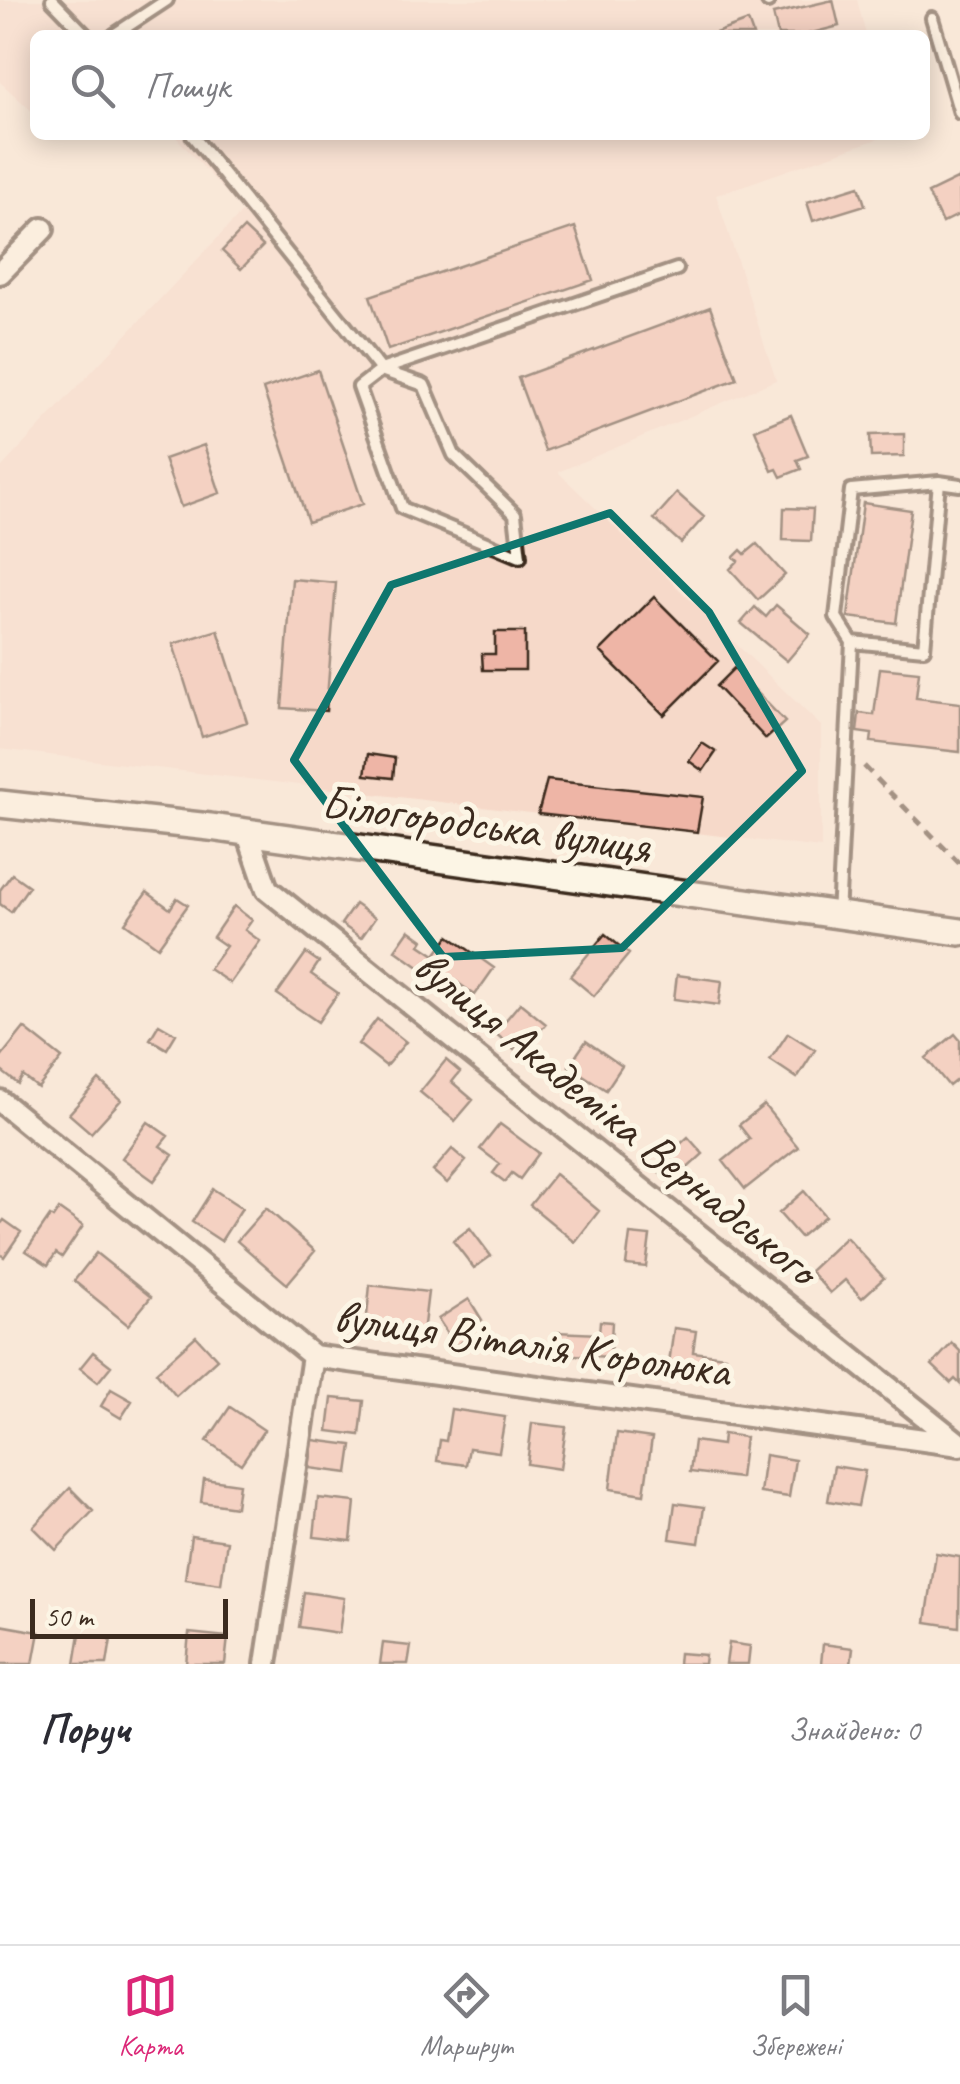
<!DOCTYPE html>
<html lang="uk">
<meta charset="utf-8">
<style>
:root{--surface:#fff;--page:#f7f7f7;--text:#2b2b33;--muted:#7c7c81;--line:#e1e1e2;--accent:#db2777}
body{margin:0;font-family:Caveat,sans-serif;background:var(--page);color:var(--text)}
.scale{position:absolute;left:30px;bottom:25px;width:198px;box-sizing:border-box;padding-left:10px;border:5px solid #3b2a1e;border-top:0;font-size:28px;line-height:35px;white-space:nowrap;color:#3b2a1e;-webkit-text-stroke:8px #fcf5e5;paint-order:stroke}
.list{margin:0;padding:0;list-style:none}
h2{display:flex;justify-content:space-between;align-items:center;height:130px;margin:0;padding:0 40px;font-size:42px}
h2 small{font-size:32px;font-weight:400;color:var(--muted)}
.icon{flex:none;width:55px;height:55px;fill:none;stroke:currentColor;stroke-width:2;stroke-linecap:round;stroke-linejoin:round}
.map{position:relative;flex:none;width:960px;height:1664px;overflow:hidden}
.search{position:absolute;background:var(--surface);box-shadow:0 5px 25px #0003;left:30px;right:30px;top:30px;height:110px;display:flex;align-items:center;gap:25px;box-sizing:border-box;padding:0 35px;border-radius:15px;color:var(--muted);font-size:38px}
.sheet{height:280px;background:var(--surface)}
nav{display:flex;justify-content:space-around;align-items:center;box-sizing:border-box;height:140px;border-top:2px solid var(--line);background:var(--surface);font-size:28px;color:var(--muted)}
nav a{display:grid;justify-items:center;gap:5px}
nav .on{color:var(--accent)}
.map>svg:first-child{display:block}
.built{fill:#f6d9c9}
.building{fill:#eeb5a6;stroke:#3b2a1e;stroke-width:2.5}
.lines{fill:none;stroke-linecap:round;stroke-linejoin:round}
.service-casing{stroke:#3b2a1e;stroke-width:18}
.minor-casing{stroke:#3b2a1e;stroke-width:28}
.tertiary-casing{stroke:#3b2a1e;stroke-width:32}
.path{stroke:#3b2a1e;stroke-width:5;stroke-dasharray:10 8;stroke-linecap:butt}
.service{stroke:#fcf5e5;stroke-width:10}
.minor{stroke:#fcf5e5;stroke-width:20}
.tertiary{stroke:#fcf5e5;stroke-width:25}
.marked{fill:none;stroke:#0f766e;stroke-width:8;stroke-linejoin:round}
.labels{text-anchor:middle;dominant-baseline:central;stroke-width:10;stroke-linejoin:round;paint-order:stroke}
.street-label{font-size:48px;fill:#3b2a1e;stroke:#fcf5e5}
</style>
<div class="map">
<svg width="960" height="1664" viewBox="0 0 960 1664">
<rect width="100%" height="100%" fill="#f9e8d8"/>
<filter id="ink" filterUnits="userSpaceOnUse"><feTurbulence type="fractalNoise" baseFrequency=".01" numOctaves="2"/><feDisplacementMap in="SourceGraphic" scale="20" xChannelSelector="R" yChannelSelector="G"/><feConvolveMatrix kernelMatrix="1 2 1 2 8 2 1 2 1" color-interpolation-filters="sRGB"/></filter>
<g filter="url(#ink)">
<!-- built -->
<path class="built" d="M0,0H857L866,35H35V114L0,82Z
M174,135H889L716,195L776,380L558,472L821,726V848L0,749V469L243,211Z"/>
<!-- building -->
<path class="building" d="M833,0L839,26L804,35H778L773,14Z
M748,21L753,35H710Z
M959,178L960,214L942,223L928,193Z
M859,186L865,205L813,221L807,202Z
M575,227L593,280L388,350L370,296Z
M244,228L263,246L241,269L222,251Z
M710,307L737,379L545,451L518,378Z
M318,370L363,504L308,522L263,389Z
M791,415L808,456L797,460L801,469L781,477L777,469L772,471L755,430Z
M904,434V456L871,457L870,435Z
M204,445L220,493L181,507L164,459Z
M677,493L704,517L681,543L654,519Z
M863,503L911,510L896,623L848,617Z
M784,508L813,509L811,541L783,540Z
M757,544L785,575L758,600L730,569L738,561L734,557L741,550L745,554Z
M292,579L336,583L326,711L282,708Z
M654,597L718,661L664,715L600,651Z
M776,605L810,634L787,661L741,623L755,607L766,617Z
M218,630L247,722L202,737L173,644Z
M495,632H525V670H483L482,654H495Z
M734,668L785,722L766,739L716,686Z
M880,668L919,672L916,698L960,703V752L871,742L872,734L857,732L859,713L874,715Z
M702,743L716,752L703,771L689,761Z
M368,754L395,758L393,778L365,775Z
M547,780L703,797L697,832L538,814Z
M12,874L29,886L11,912L0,904V890Z
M147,892L170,909L177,898L188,905L158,947L125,923Z
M355,904L375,918L361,938L341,924Z
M234,906L252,920L245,930L260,941L230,983L209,969L226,946L213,937Z
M409,930L423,940L420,945L435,955L449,936L494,968L475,995L451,978L445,986L395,950Z
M605,934L629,954L594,996L570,976Z
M306,953L319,962L311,974L338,993L318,1022L277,994Z
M677,975L722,981L719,1005L674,999Z
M520,1003L546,1024L528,1045L521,1039L514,1049L495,1033Z
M377,1019L406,1042L386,1066L358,1044Z
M159,1024L176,1034L167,1049L150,1039Z
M24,1028L62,1058L38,1088L23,1076L18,1084L0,1070V1058Z
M788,1033L815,1050L797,1078L770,1060Z
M955,1034L960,1040V1077L949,1086L926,1058Z
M586,1041L622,1066L606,1090L569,1066Z
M446,1060L460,1072L452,1082L473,1100L455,1121L420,1092Z
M99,1080L121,1100L91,1133L69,1114Z
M764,1105L798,1147L745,1189L723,1161L750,1139L739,1125Z
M148,1122L168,1136L160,1146L173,1155L154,1181L122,1158Z
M500,1124L539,1153L520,1179L512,1173L505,1182L493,1173L500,1164L480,1149Z
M688,1137L703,1154L670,1184L655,1167Z
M452,1149L466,1161L447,1183L433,1171Z
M555,1174L599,1211L575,1242L530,1205Z
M213,1189L242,1208L221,1241L192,1222Z
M804,1191L825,1216L800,1237L779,1213Z
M266,1208L315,1251L287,1284L237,1241Z
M59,1209L83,1226L62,1257L56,1253L48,1265L26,1251L50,1216L53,1218Z
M4,1220L21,1232L4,1257L0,1254V1225Z
M470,1228L491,1256L474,1268L453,1241Z
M630,1234L650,1236L646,1267L626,1265Z
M846,1237L884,1278L862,1298L845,1280L830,1293L810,1271Z
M96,1253L151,1297L128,1325L74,1281Z
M370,1285L428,1292L423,1333L366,1326Z
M469,1299L482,1320L467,1330L471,1336L456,1346L438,1319Z
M600,1321L612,1322L610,1357L555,1354L556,1332L599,1334Z
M674,1328L696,1331L693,1352L725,1356L722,1377L668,1370Z
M196,1336L217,1359L176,1396L156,1372Z
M952,1343L960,1351V1384L955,1379L951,1383L932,1365Z
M93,1352L111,1366L98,1382L80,1368Z
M111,1389L132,1401L121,1418L101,1406Z
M332,1398L364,1401L360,1435L328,1431Z
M230,1407L264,1430L241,1464L207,1441Z
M451,1409L505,1417L499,1452L469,1448L466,1465L437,1461L440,1440L446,1441Z
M532,1423L566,1427L560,1469L527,1464Z
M617,1433L652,1438L644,1494L610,1489Z
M723,1434L745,1437L740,1478L690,1472L694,1441L722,1445Z
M313,1440L352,1445L348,1473L309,1468Z
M765,1455L795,1460L789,1497L760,1493Z
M834,1466L865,1471L858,1506L828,1501Z
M204,1479L239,1484L236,1507L201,1502Z
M70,1488L93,1511L56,1550L33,1527Z
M318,1498L355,1502L351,1541L314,1537Z
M675,1503L704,1507L699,1543L670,1539Z
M191,1536L227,1541L221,1584L185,1579Z
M936,1553L960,1557L959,1627L926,1622Z
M304,1592L344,1598L339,1633L299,1627Z
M0,1625L39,1632L33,1664H0Z
M189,1633L228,1637L225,1664H186Z
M80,1634L111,1639L107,1664H75Z
M383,1643L411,1646L408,1664H380Z
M729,1643L750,1646L748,1664H726Z
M823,1644L853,1648L851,1664H821Z
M679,1653L705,1655L704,1664H678Z"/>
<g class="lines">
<!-- service casing -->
<g class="service-casing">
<path id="service" d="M52,0L86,35
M768,0V2
M932,18L960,113
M114,35L167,0
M192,135L381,370L424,385L454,455L515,514L520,557L402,508L359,387L381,370L677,269
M852,642L836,617L851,490L939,482L960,485
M838,916L852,642L924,649L939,482"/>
</g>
<!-- minor casing -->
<g class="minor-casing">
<path id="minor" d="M0,273L43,229
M248,834L267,889L958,1443
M0,1101L313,1356L960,1445
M266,1664L313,1356"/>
</g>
<!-- tertiary casing -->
<g class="tertiary-casing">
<path id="tertiary" d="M0,804L210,827L960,932"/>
</g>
<!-- path -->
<path class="path" d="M864,766L960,864"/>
<!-- service -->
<use href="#service" class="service"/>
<!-- minor -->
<use href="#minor" class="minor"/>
<!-- tertiary -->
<use href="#tertiary" class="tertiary"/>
</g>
</g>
<!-- marked area -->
<path d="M0 0H960V1664H0ZM610,513L709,612L802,771L622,948L443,957L294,760L391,585Z" fill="#f9e8d8" fill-opacity=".55" fill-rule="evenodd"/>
<path class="marked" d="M610,513L709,612L802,771L622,948L443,957L294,760L391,585Z"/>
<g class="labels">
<!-- street labels -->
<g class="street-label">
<text transform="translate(486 824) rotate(8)">Білогородська вулиця</text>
<text transform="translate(616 1117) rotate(39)">вулиця Академіка Вернадського</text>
<text transform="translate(532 1343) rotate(8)">вулиця Віталія Королюка</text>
</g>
</g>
</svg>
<div class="scale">50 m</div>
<div class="search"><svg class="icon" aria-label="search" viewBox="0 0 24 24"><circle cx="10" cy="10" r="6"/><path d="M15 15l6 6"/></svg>Пошук</div>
</div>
<section class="sheet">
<h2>Поруч<small>Знайдено: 0</small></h2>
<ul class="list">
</ul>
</section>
<nav>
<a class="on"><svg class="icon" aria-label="map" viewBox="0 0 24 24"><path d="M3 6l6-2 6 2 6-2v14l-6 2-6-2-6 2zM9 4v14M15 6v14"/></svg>Карта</a>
<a><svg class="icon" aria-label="directions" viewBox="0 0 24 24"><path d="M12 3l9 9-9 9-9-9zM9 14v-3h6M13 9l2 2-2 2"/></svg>Маршрут</a>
<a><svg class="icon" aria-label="saved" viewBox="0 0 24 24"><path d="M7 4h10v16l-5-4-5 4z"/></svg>Збережені</a>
</nav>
